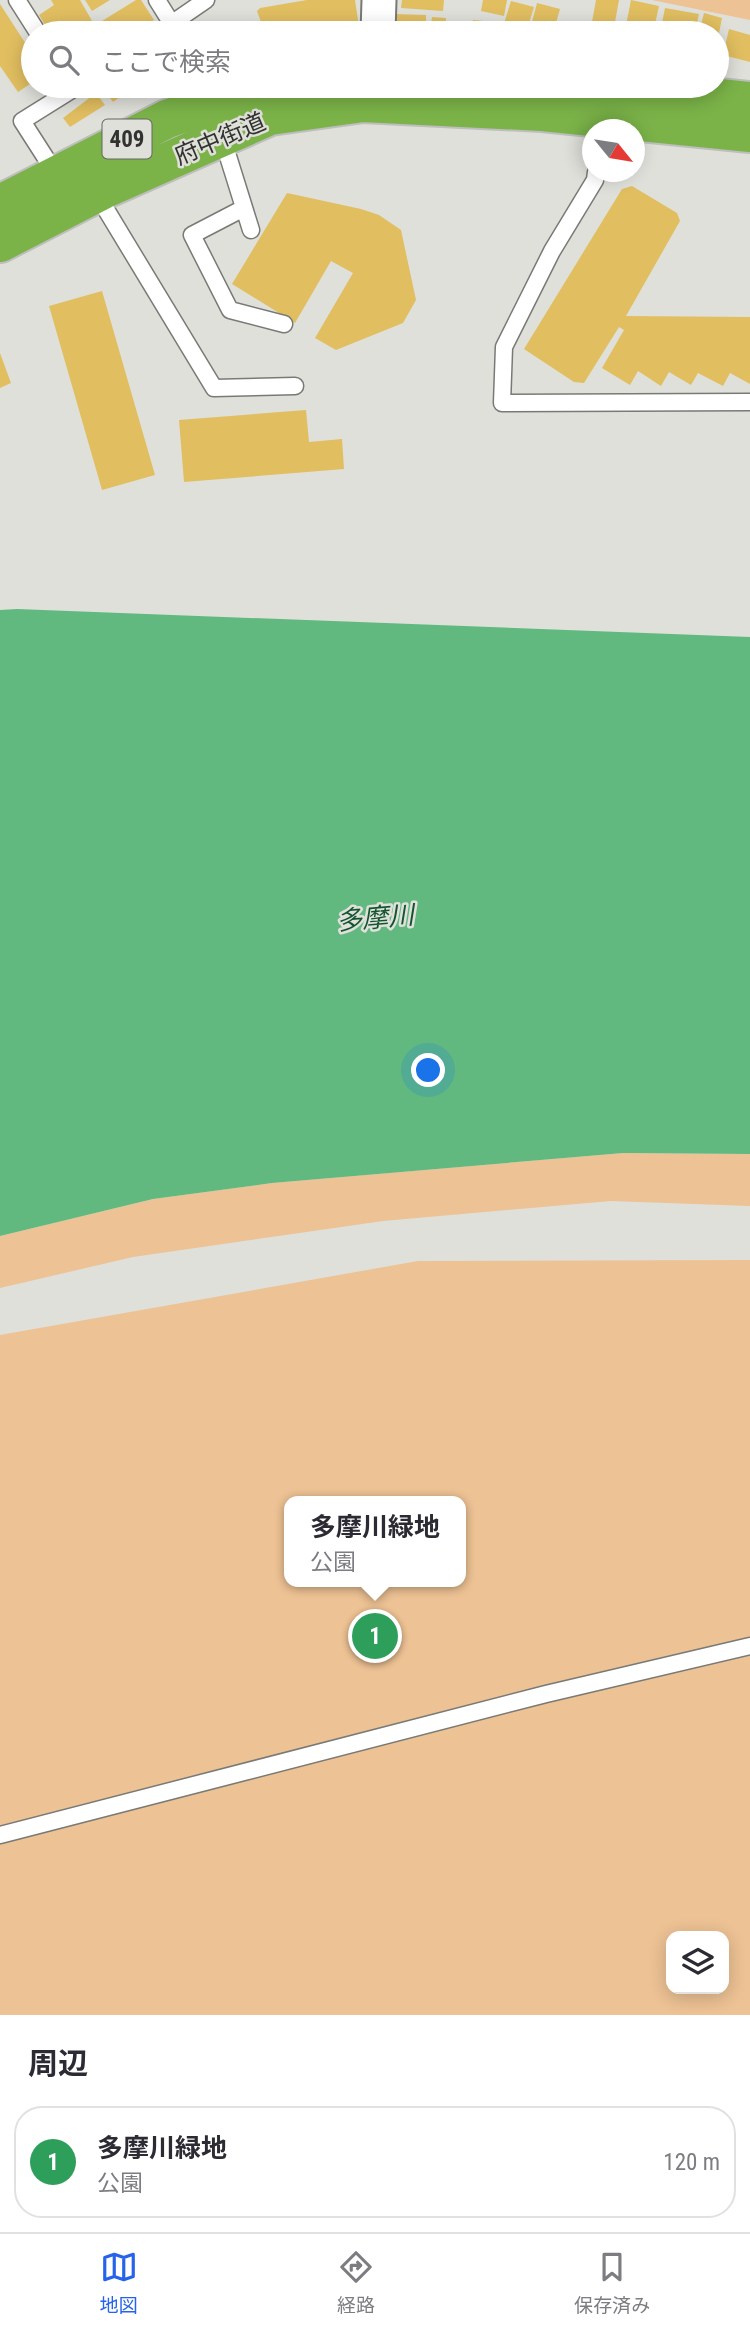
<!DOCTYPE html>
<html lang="ja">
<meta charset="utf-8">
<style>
:root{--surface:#fff;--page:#f7f7f7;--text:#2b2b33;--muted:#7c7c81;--line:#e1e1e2;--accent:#2563eb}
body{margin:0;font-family:"Roboto Condensed","Noto Sans JP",sans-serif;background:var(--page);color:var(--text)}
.controls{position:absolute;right:21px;bottom:21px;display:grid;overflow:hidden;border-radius:14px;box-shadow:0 4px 18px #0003}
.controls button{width:63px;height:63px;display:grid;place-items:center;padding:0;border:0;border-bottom:2px solid var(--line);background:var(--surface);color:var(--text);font:35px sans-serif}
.compass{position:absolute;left:582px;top:119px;width:63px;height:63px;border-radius:50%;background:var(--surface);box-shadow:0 4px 18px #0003;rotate:120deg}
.you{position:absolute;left:429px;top:1071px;width:24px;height:24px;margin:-18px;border:5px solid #fff;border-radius:50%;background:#1a73e8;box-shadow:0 0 0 10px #1a73e833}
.badge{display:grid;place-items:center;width:46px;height:46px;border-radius:50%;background:var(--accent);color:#fff;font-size:23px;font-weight:700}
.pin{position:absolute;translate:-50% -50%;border:4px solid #fff;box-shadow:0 2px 7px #0006}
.popup{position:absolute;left:284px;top:1496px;width:182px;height:91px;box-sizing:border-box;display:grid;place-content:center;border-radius:14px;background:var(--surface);filter:drop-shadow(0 2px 5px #0005);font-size:23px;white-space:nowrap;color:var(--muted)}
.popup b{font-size:26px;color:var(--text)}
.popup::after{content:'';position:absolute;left:50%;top:100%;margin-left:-14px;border:14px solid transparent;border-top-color:var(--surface)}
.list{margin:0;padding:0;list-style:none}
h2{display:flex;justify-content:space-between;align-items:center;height:91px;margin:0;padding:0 28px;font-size:30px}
h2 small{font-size:23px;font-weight:400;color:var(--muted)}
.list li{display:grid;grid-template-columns:46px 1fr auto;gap:21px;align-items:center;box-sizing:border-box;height:112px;margin:0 14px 14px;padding:0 14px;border:2px solid var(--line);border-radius:28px}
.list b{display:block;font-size:26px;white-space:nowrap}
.list p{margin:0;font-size:23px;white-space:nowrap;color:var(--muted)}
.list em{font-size:23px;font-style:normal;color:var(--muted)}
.icon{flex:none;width:38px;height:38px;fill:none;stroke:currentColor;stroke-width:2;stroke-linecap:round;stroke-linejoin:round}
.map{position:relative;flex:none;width:750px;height:2015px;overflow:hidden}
.search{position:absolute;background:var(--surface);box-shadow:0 4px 18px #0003;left:21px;right:21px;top:21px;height:77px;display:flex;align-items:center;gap:18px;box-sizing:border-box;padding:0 24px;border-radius:38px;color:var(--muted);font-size:26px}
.sheet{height:217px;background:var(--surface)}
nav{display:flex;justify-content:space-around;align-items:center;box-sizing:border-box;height:98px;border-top:2px solid var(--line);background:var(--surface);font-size:19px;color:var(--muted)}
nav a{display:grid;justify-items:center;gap:4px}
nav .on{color:var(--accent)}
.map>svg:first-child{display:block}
.green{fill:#edc294;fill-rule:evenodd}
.water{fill:#61b97f}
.building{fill:#e1be60}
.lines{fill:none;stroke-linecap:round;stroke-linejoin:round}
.lane-casing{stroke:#797a75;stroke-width:19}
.street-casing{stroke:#797a75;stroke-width:37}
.highway-casing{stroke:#bdbebd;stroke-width:42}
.lane{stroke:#fff;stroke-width:16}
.street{stroke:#fff;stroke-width:33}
.highway{stroke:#7bb348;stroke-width:38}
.labels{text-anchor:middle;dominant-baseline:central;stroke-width:5;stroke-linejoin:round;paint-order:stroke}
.shield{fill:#dfe0da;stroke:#666763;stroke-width:2}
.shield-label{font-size:23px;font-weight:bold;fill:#323330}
.street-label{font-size:24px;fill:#323330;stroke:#dfe0da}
.water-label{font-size:26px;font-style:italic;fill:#12542f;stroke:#dfe0da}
</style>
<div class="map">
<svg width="750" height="2015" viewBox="0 0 750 2015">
<rect width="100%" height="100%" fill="#dfe0da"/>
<!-- green -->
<path class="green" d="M652,0H750V20Z
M623,1153L750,1154V1206L611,1201L383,1221L133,1257L0,1288V1236L153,1199L272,1183Z
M750,1260V2015H0V1335L418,1261ZM289,1501H461V1582H289ZM671,1936H724V1989H671Z"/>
<!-- water -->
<path class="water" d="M17,609L750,637V1154L623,1153L272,1183L153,1199L0,1236V610Z"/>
<!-- building -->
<path class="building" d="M51,0H80L99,33H69L72,31L68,26L56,33H50L39,15L54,5Z
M85,0H110L92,11Z
M136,0H141L154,20L134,33H110L102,21Z
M307,0H355L360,33H265L257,11L260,8Z
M402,0H444L443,11L401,8Z
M483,0H507L504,16L481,11Z
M596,0H619L613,33H590Z
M631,0L659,6L653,33L625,31Z
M511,1L534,7L526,33H501Z
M537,3L560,9L553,33H529Z
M0,4L33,55V82L18,92L0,66Z
M665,8L699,14L695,33H660Z
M704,13L722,18L719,33H699Z
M393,14L426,15V33H393Z
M432,17L446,18L445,33H430Z
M473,20L495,22V33H471Z
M561,21L584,23L583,33H559Z
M729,29L750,35V62L723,55Z
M101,86H135L113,102Z
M96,93L105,105L70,127L63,118Z
M632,186L677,213L680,221L626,316L750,317V384L730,373L723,386L698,373L691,385L669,372L661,386L638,371L630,385L602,368L624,330L619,327L584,383L574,382L524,349L622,189Z
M287,193L361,209L379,215L401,230L416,300L403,323L336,350L315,338L353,273L331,261L295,323L232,284Z
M102,291L155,475L102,490L49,306Z
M0,353L11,383L0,388Z
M306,410L309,442L342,439L344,469L184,482L179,420Z"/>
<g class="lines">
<!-- lane casing -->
<g class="lane-casing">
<path id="lane" d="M17,0L38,33
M157,0L172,24
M158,33L206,0
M222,137L251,230
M596,172L595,180L552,251L504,347L502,403L750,402
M56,174L22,121L78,86
M96,193L214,388L295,386
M244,208L192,235L230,310L284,324
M0,1835L546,1694L750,1646"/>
</g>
<!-- street casing -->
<g class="street-casing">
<path id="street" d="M378,33L379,0"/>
</g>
<!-- highway casing -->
<g class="highway-casing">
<path id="highway" d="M605,86L750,101
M0,204L167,119L259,86
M0,243L103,190L270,116L363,103L542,112L750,133"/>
</g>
<!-- lane -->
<use href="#lane" class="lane"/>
<!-- street -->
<use href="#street" class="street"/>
<!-- highway -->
<use href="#highway" class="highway"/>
</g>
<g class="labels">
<!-- shield labels -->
<rect class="shield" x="102.5" y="119.5" width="49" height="39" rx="5"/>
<g class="shield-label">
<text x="127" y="139">409</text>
</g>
<!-- street labels -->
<g class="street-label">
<text transform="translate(220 139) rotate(-23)">府中街道</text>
</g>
<!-- water labels -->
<g class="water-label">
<text transform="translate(375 918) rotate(-5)">多摩川</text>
</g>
</g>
</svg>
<div class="controls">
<button><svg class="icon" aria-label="layers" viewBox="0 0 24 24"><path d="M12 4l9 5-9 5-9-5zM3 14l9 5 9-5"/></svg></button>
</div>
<svg class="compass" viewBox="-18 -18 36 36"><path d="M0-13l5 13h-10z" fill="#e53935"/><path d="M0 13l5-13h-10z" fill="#7c7c81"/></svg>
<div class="you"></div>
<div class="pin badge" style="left:375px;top:1636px;background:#2e9e5b">1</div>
<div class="popup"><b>多摩川緑地</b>公園</div>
<div class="search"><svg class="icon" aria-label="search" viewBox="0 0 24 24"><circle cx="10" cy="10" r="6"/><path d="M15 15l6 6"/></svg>ここで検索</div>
</div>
<section class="sheet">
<h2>周辺<small></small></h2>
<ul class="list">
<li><span class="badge" style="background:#2e9e5b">1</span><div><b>多摩川緑地</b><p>公園</p></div><em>120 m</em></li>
</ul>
</section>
<nav>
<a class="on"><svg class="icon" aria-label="map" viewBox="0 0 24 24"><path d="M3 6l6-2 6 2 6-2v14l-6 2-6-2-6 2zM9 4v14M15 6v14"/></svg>地図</a>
<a><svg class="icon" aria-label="directions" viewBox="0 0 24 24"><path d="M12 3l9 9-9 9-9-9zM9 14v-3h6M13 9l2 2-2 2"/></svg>経路</a>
<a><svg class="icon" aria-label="saved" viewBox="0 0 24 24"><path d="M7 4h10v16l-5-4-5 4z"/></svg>保存済み</a>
</nav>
